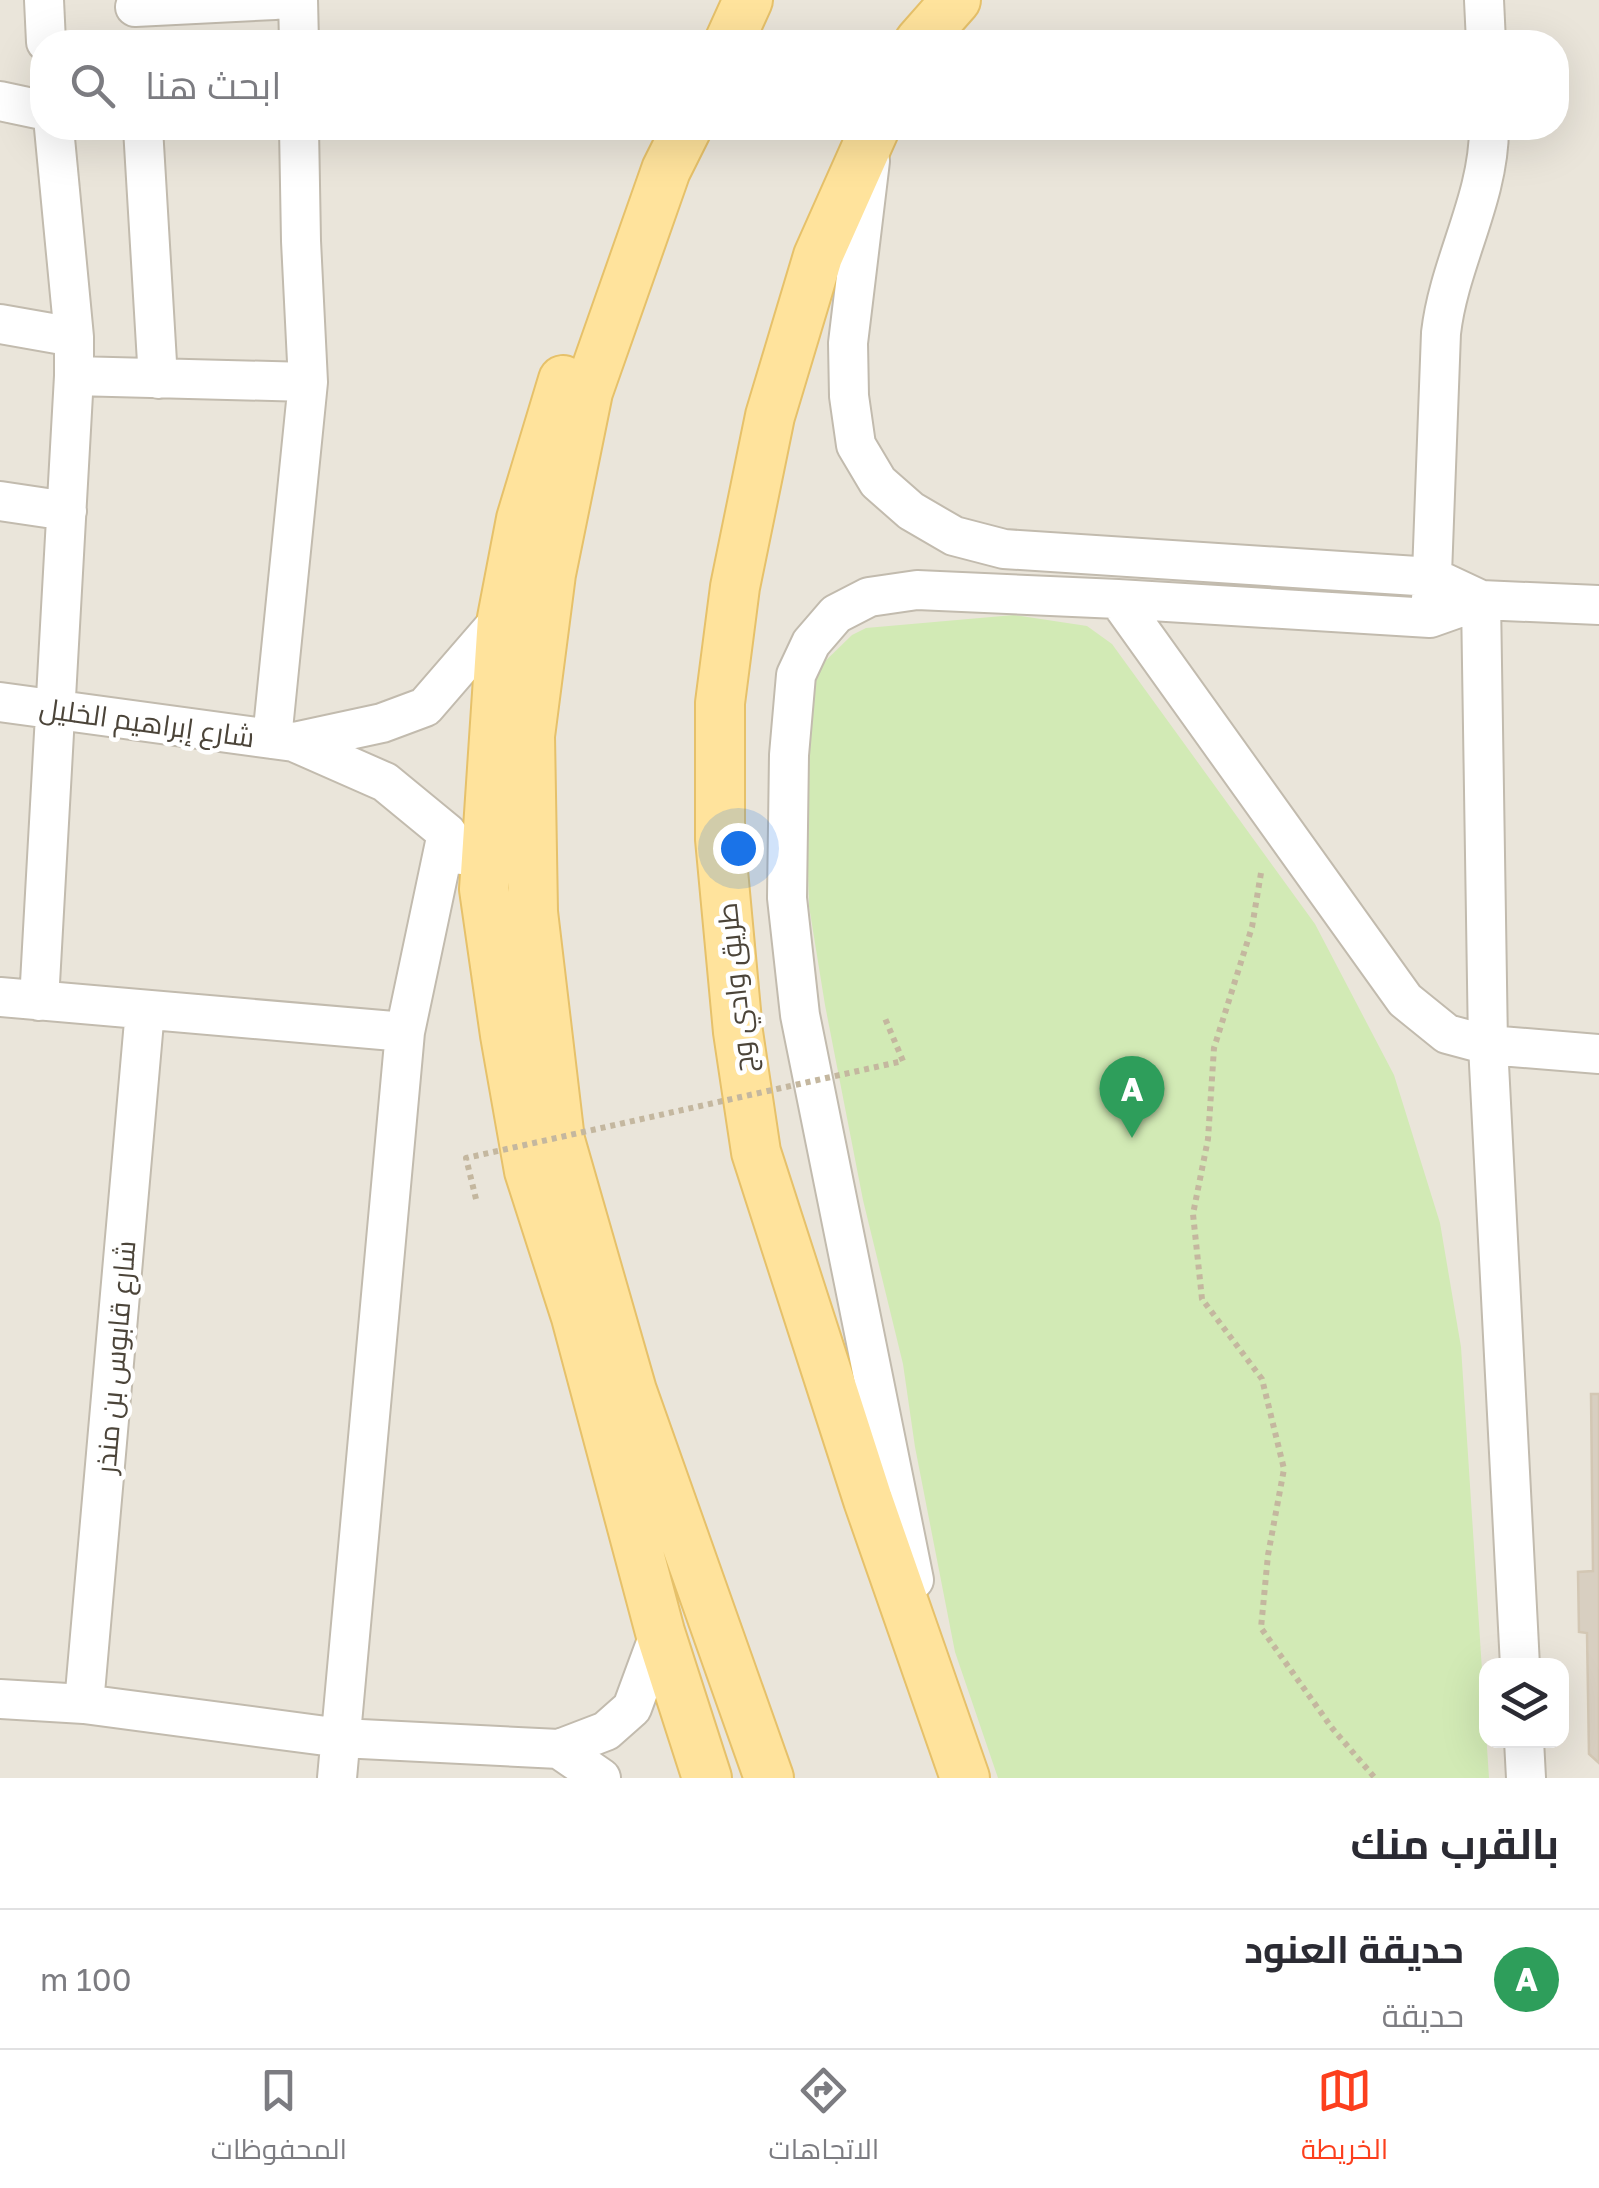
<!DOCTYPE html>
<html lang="ar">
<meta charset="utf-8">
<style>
:root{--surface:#fff;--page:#f7f7f7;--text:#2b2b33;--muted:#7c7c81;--line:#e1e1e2;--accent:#fc3f1d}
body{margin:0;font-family:"Golos Text",Cairo,sans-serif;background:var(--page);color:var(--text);direction:rtl}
.controls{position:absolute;right:30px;bottom:30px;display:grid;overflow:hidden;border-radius:20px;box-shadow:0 10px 40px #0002}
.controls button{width:90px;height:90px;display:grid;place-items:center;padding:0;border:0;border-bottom:2px solid var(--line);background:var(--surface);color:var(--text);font:50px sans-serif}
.you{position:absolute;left:738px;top:848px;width:35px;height:35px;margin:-25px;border:8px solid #fff;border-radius:50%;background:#1a73e8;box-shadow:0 0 0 15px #1a73e833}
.badge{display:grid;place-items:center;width:65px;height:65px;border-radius:50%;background:var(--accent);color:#fff;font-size:32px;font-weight:700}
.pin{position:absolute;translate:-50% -82px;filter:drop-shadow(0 2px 5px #0008)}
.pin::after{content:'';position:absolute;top:52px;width:35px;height:30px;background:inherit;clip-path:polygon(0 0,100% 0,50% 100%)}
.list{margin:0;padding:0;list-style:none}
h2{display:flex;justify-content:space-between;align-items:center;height:130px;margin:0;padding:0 40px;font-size:42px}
h2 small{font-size:32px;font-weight:400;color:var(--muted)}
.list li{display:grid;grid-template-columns:65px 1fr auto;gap:30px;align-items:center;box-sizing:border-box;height:140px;padding:0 40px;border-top:2px solid var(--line)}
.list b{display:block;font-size:38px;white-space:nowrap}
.list p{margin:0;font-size:32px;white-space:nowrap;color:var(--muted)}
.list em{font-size:32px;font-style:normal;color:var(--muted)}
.icon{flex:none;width:55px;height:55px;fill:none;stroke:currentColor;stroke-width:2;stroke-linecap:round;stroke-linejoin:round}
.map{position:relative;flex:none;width:1599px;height:1778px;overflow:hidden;direction:ltr}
.search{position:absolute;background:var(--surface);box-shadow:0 10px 40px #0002;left:30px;right:30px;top:30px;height:110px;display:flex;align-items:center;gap:25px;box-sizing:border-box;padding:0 35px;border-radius:40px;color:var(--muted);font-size:38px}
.sheet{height:270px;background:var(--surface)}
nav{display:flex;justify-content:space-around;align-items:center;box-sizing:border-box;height:140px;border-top:2px solid var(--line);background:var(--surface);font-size:28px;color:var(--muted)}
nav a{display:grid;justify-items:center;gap:5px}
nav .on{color:var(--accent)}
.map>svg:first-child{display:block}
.residential{fill:#eae5da;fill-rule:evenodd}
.green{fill:#d2eab5}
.building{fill:#d8cfc1;stroke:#d3c7b4;stroke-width:2.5}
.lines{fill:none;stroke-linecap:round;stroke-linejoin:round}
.minor-casing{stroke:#c2bbae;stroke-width:42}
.major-casing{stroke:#e6c16a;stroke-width:52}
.path{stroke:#c4b79f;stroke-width:6;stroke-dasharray:5 5;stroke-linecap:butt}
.minor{stroke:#fff;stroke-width:38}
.major{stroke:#ffe39c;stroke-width:48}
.path-bridge{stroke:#c4b79f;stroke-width:6;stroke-dasharray:5 5;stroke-linecap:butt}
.labels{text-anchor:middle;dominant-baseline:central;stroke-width:9;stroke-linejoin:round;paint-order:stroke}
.street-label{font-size:28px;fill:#4b4439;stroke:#fff}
</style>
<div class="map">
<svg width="1599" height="1778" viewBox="0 0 1599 1778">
<rect width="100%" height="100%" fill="#f6f3ec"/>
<!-- residential -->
<path class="residential" d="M0,0H1599V1778H0ZM42,42H1556V128H42ZM1486,1666H1562V1740H1486Z"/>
<!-- green -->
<path class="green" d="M1014,615L1087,626L1112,644L1315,924L1394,1075L1440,1223L1461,1347L1489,1778H998L955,1652L915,1447L903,1364L863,1200L825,1005L809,906L806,802L815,671L852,635L866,628Z"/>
<!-- building -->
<path class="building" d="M1591,1394H1599V1763L1589,1754L1587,1633L1579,1632L1578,1572L1593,1571Z"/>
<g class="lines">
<!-- minor casing -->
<g class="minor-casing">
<path id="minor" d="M44,0L46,42
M298,0L299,42
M1484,0L1486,42
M135,7L275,0
M0,101L42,110
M143,128L158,379
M870,161L848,343L849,396L856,445L878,482L911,511L954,536L1004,549L1432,577L1481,600
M0,324L74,337
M74,376L308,382
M0,501L67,511
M1118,599L1405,1000L1447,1034L1488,1045L1599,1054
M1481,600L1488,1045L1520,1666
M1431,601L1441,333C1449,263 1489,199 1489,128
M0,702L294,742L385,782L447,833L461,855
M272,739L308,382L301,241L299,128
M294,742L382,723L425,707L502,618
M0,997L405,1032
M39,1001L74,376V337L54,128
M914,1580L800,1015L787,898L789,755L796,675L811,643L836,614L869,597L917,590L1118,599L1430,618L1481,600L1599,605
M0,1699L84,1704L341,1738L559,1749L606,1731L632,1708L660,1632
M84,1704L145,1010
M1524,1740L1526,1778
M559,1749L601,1778
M337,1778L405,1032L447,833"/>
</g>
<!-- major casing -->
<g class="major-casing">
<path id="major" d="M729,42L748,0
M919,42L956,0
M687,128L666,170L588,392L551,574L530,736L533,912L560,1140L632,1391L769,1778
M875,128L818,256L770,416L735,587L720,703V839L738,1032L756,1152L868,1500L965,1778
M563,380L521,519L502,618L484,889L505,1035L529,1171L576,1317L660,1632L707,1778"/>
</g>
<!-- path -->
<path class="path" d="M1261,873L1252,927L1214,1048L1208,1139L1193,1214L1202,1299L1262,1379L1284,1469L1268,1555L1261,1628L1332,1728L1375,1778"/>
<!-- minor -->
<use href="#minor" class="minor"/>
<!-- major -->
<use href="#major" class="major"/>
<!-- path-bridge -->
<path class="path-bridge" d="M476,1199L466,1158L903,1061L884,1016"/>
</g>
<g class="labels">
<!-- street labels -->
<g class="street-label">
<text transform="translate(147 722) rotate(8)">شارع إبراهيم الخليل</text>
<text transform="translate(735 988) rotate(-96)">طريق وادي وج</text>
<text transform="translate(115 1357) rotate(-85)">شارع قابوس بن منذر</text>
</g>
</g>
</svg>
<div class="controls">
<button><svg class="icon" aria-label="layers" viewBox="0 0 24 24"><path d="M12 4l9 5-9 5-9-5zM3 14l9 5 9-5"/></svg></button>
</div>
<div class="you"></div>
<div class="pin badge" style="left:1132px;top:1138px;background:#2e9e5b">A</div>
<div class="search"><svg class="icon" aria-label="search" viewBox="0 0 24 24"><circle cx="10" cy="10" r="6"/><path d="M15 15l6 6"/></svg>ابحث هنا</div>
</div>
<section class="sheet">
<h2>بالقرب منك<small></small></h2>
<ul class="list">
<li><span class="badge" style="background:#2e9e5b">A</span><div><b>حديقة العنود</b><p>حديقة</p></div><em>100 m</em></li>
</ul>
</section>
<nav>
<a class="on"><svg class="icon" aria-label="map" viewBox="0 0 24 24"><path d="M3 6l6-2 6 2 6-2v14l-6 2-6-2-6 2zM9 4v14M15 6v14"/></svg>الخريطة</a>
<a><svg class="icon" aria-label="directions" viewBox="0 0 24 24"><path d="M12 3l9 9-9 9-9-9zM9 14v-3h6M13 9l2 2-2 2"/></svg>الاتجاهات</a>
<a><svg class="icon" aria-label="saved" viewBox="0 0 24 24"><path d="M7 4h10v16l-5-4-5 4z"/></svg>المحفوظات</a>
</nav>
